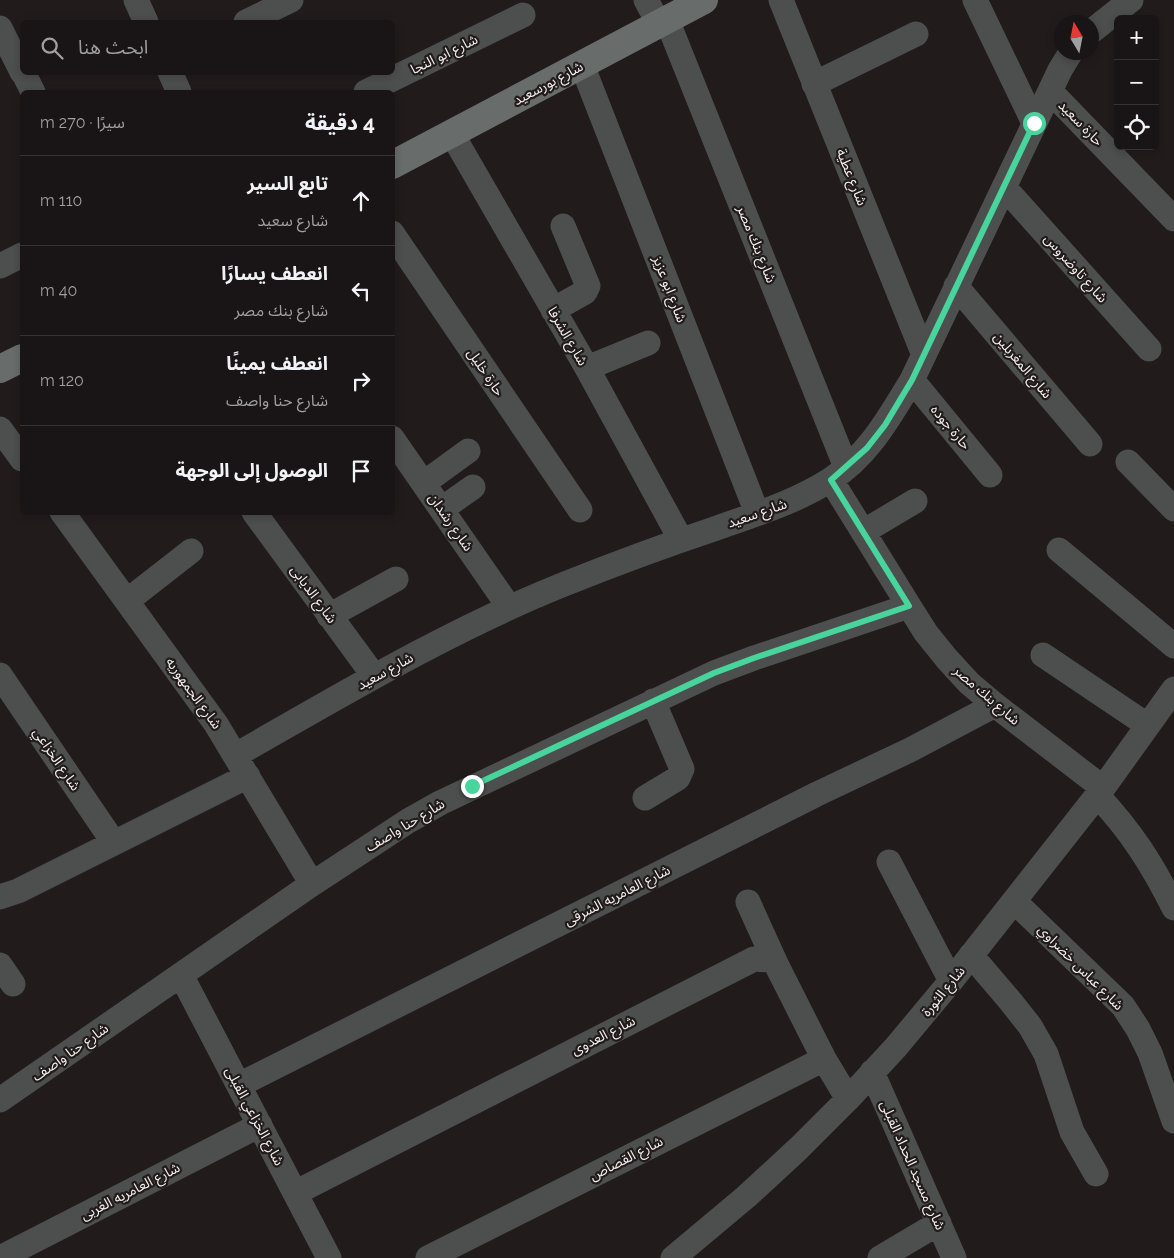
<!DOCTYPE html>
<html lang="ar">
<meta charset="utf-8">
<style>
:root{--surface:#191415;--page:#262122;--text:#f1f3f6;--muted:#9f9ea0;--line:#373334}
body{margin:0;font-family:Raleway,"Noto Sans Arabic",sans-serif;background:var(--page);color:var(--text);direction:rtl}
.controls{position:absolute;right:15px;top:15px;display:grid;overflow:hidden;border-radius:8px;box-shadow:0 2px 8px #0003}
.controls button{width:45px;height:45px;display:grid;place-items:center;padding:0;border:0;border-bottom:1px solid var(--line);background:var(--surface);color:var(--text);font:25px sans-serif}
.compass{position:absolute;left:1054px;top:15px;width:45px;height:45px;border-radius:50%;background:var(--surface);box-shadow:0 2px 8px #0003;rotate:350deg}
.stop{position:absolute;width:15px;height:15px;margin:-11px;border:4px solid #48d49d;border-radius:50%;background:#fff}
.stop.end{background:#48d49d;border-color:#fff;box-shadow:0 1px 5px #0008}
.list{margin:0;padding:0;list-style:none}
h2{display:flex;justify-content:space-between;align-items:center;height:65px;margin:0;padding:0 20px;font-size:21px}
h2 small{font-size:16px;font-weight:400;color:var(--muted)}
.list li{display:grid;grid-template-columns:32px 1fr auto;gap:15px;align-items:center;box-sizing:border-box;height:90px;padding:0 20px;border-top:1px solid var(--line)}
.list b{display:block;font-size:19px;white-space:nowrap}
.list p{margin:0;font-size:16px;white-space:nowrap;color:var(--muted)}
.list em{font-size:16px;font-style:normal;color:var(--muted)}
.icon{flex:none;width:28px;height:28px;fill:none;stroke:currentColor;stroke-width:2;stroke-linecap:round;stroke-linejoin:round}
.map{position:relative;flex:none;width:1174px;height:1258px;overflow:hidden;direction:ltr}
.search{position:absolute;background:var(--surface);box-shadow:0 2px 8px #0003;left:20px;top:20px;width:375px;height:55px;display:flex;align-items:center;gap:12px;box-sizing:border-box;padding:0 18px;border-radius:8px;color:var(--muted);font-size:19px}
.panel{position:absolute;background:var(--surface);box-shadow:0 2px 8px #0003;left:20px;top:90px;width:375px;height:425px;border-radius:8px;direction:rtl}
.map>svg:first-child{display:block}
.lines{fill:none;stroke-linecap:round;stroke-linejoin:round}
.street{stroke:#4d4f4e;stroke-width:25}
.secondary{stroke:#686c6a;stroke-width:28}
.route{stroke:#48d49d;stroke-width:6}
.labels{text-anchor:middle;dominant-baseline:central;stroke-width:4.5;stroke-linejoin:round;paint-order:stroke}
.street-label{font-size:14px;fill:#f2eeee;stroke:#211b1c}
</style>
<div class="map">
<svg width="1174" height="1258" viewBox="0 0 1174 1258">
<rect width="100%" height="100%" fill="#211b1c"/>
<g class="lines">
<!-- street -->
<path class="street" d="M136,0L146,22
M646,0L659,24
M781,0L924,355
M975,0L1034,123
M667,20L846,467
M246,22L291,0
M0,28L22,72
M1092,31L1131,0
M582,65L757,513
M23,72L33,92
M170,72L179,92
M814,84L916,34
M1050,91L1174,219
M366,92L523,15
M452,134L587,368L681,540
M1004,187L1149,349
M392,233L580,510
M0,266L22,255
M956,286L1090,444
M553,310L585,292L588,286L563,226
M587,368L648,343
M912,380L990,475
M0,429L22,459
M392,438L509,607
M1128,462L1174,509
M831,480L909,606L926,633L947,659L969,683L995,705L1103,788
M424,483L468,451
M442,509L473,487
M62,512L216,724L312,884
M254,512L374,676
M863,532L915,501
M1059,550L1174,646
M127,601L191,551
M329,616L396,579
M1043,655L1147,725
M0,675L114,843
M236,755C343,694 448,631 562,585C612,565 663,546 714,529C753,515 794,503 830,480C868,456 889,418 912,380L1060,70L1071,52
M1097,795C1131,831 1152,864 1174,908
M645,798L678,778L682,769L653,701
M889,862L951,981
M0,897L18,891L248,776
M1014,901L1123,1006L1138,1029L1150,1053L1174,1121
M748,902L776,964
M971,955L1011,1002L1030,1026L1046,1054L1072,1132L1096,1174
M0,965L13,984
M181,975L329,1258
M872,1072L954,1258
M239,1085L817,794L910,750L995,705
M0,1100L312,884L408,821L440,803L714,673L754,658L909,606
M295,1193L754,959L769,960L776,964L824,1059L848,1099
M0,1258L260,1125
M428,1258L824,1059
M673,1258L747,1196L799,1148L848,1099L896,1047L951,981L1103,788L1174,689
M880,1258L939,1223"/>
<!-- secondary -->
<path class="secondary" d="M392,165L704,0
M0,369L22,358"/>
</g>
<g class="lines">
<!-- route -->
<path class="route" d="M472,786L714,673L754,658L909,606L831,480L867,448L885,425L912,380L1034,123"/>
</g>
<g class="labels">
<!-- street labels -->
<g class="street-label">
<text transform="translate(444 54) rotate(-26)">شارع ابو النجا</text>
<text transform="translate(548 83) rotate(-28)">شارع بورسعيد</text>
<text transform="translate(1081 123) rotate(46)">حارة سعيد</text>
<text transform="translate(852 177) rotate(68)">شارع عطية</text>
<text transform="translate(757 244) rotate(68)">شارع بنك مصر</text>
<text transform="translate(1076 268) rotate(48)">شارع تاوضروس</text>
<text transform="translate(670 289) rotate(69)">شارع ابو عزيز</text>
<text transform="translate(568 336) rotate(60)">شارع الشرفا</text>
<text transform="translate(1023 365) rotate(50)">شارع المغربلين</text>
<text transform="translate(486 372) rotate(56)">حارة خليل</text>
<text transform="translate(951 427) rotate(50)">حارة جوده</text>
<text transform="translate(757 513) rotate(-19)">شارع سعيد</text>
<text transform="translate(451 522) rotate(55)">شارع رشدان</text>
<text transform="translate(314 594) rotate(54)">شارع الديابى</text>
<text transform="translate(385 671) rotate(-29)">شارع سعيد</text>
<text transform="translate(194 693) rotate(54)">شارع الجمهوريه</text>
<text transform="translate(987 695) rotate(41)">شارع بنك مصر</text>
<text transform="translate(57 759) rotate(56)">شارع الخزاعي</text>
<text transform="translate(405 825) rotate(-31)">شارع حنا واصف</text>
<text transform="translate(617 895) rotate(-27)">شارع العامريه الشرقى</text>
<text transform="translate(1081 967) rotate(45)">شارع عباس خضراوي</text>
<text transform="translate(943 991) rotate(-51)">شارع الثورة</text>
<text transform="translate(603 1035) rotate(-27)">شارع العدوى</text>
<text transform="translate(70 1052) rotate(-35)">شارع حنا واصف</text>
<text transform="translate(255 1116) rotate(62)">شارع الخزاعي القبلى</text>
<text transform="translate(626 1158) rotate(-27)">شارع القصاص</text>
<text transform="translate(913 1165) rotate(66)">شارع مسجد الحداد القبلى</text>
<text transform="translate(130 1191) rotate(-27)">شارع العامريه الغربى</text>
</g>
</g>
</svg>
<div class="controls">
<button>+</button>
<button>−</button>
<button><svg class="icon" aria-label="locate" viewBox="0 0 24 24"><circle cx="12" cy="12" r="6"/><path d="M12 2v4M12 18v4M2 12h4M18 12h4"/></svg></button>
</div>
<svg class="compass" viewBox="-18 -18 36 36"><path d="M0-13l5 13h-10z" fill="#e53935"/><path d="M0 13l5-13h-10z" fill="#9f9ea0"/></svg>
<div class="stop" style="left:1034px;top:123px"></div>
<div class="stop end" style="left:472px;top:786px"></div>
<div class="search"><svg class="icon" aria-label="search" viewBox="0 0 24 24"><circle cx="10" cy="10" r="6"/><path d="M15 15l6 6"/></svg>ابحث هنا</div>
<section class="panel">
<h2>4 دقيقة<small>سيرًا · 270 m</small></h2>
<ul class="list">
<li><svg class="icon" aria-label="ahead" viewBox="0 0 24 24"><path d="M12 20V5M6 11l6-6 6 6"/></svg><div><b>تابع السير</b><p>شارع سعيد</p></div><em>110 m</em></li>
<li><svg class="icon" aria-label="left" viewBox="0 0 24 24"><path d="M17 20v-9H6M10 6l-5 5 5 5"/></svg><div><b>انعطف يسارًا</b><p>شارع بنك مصر</p></div><em>40 m</em></li>
<li><svg class="icon" aria-label="right" viewBox="0 0 24 24"><path d="M7 20v-9h11M14 6l5 5-5 5"/></svg><div><b>انعطف يمينًا</b><p>شارع حنا واصف</p></div><em>120 m</em></li>
<li><svg class="icon" aria-label="arrive" viewBox="0 0 24 24"><path d="M6 21V4h12l-3 4 3 4H6"/></svg><div><b>الوصول إلى الوجهة</b></div></li>
</ul>
</section>
</div>
